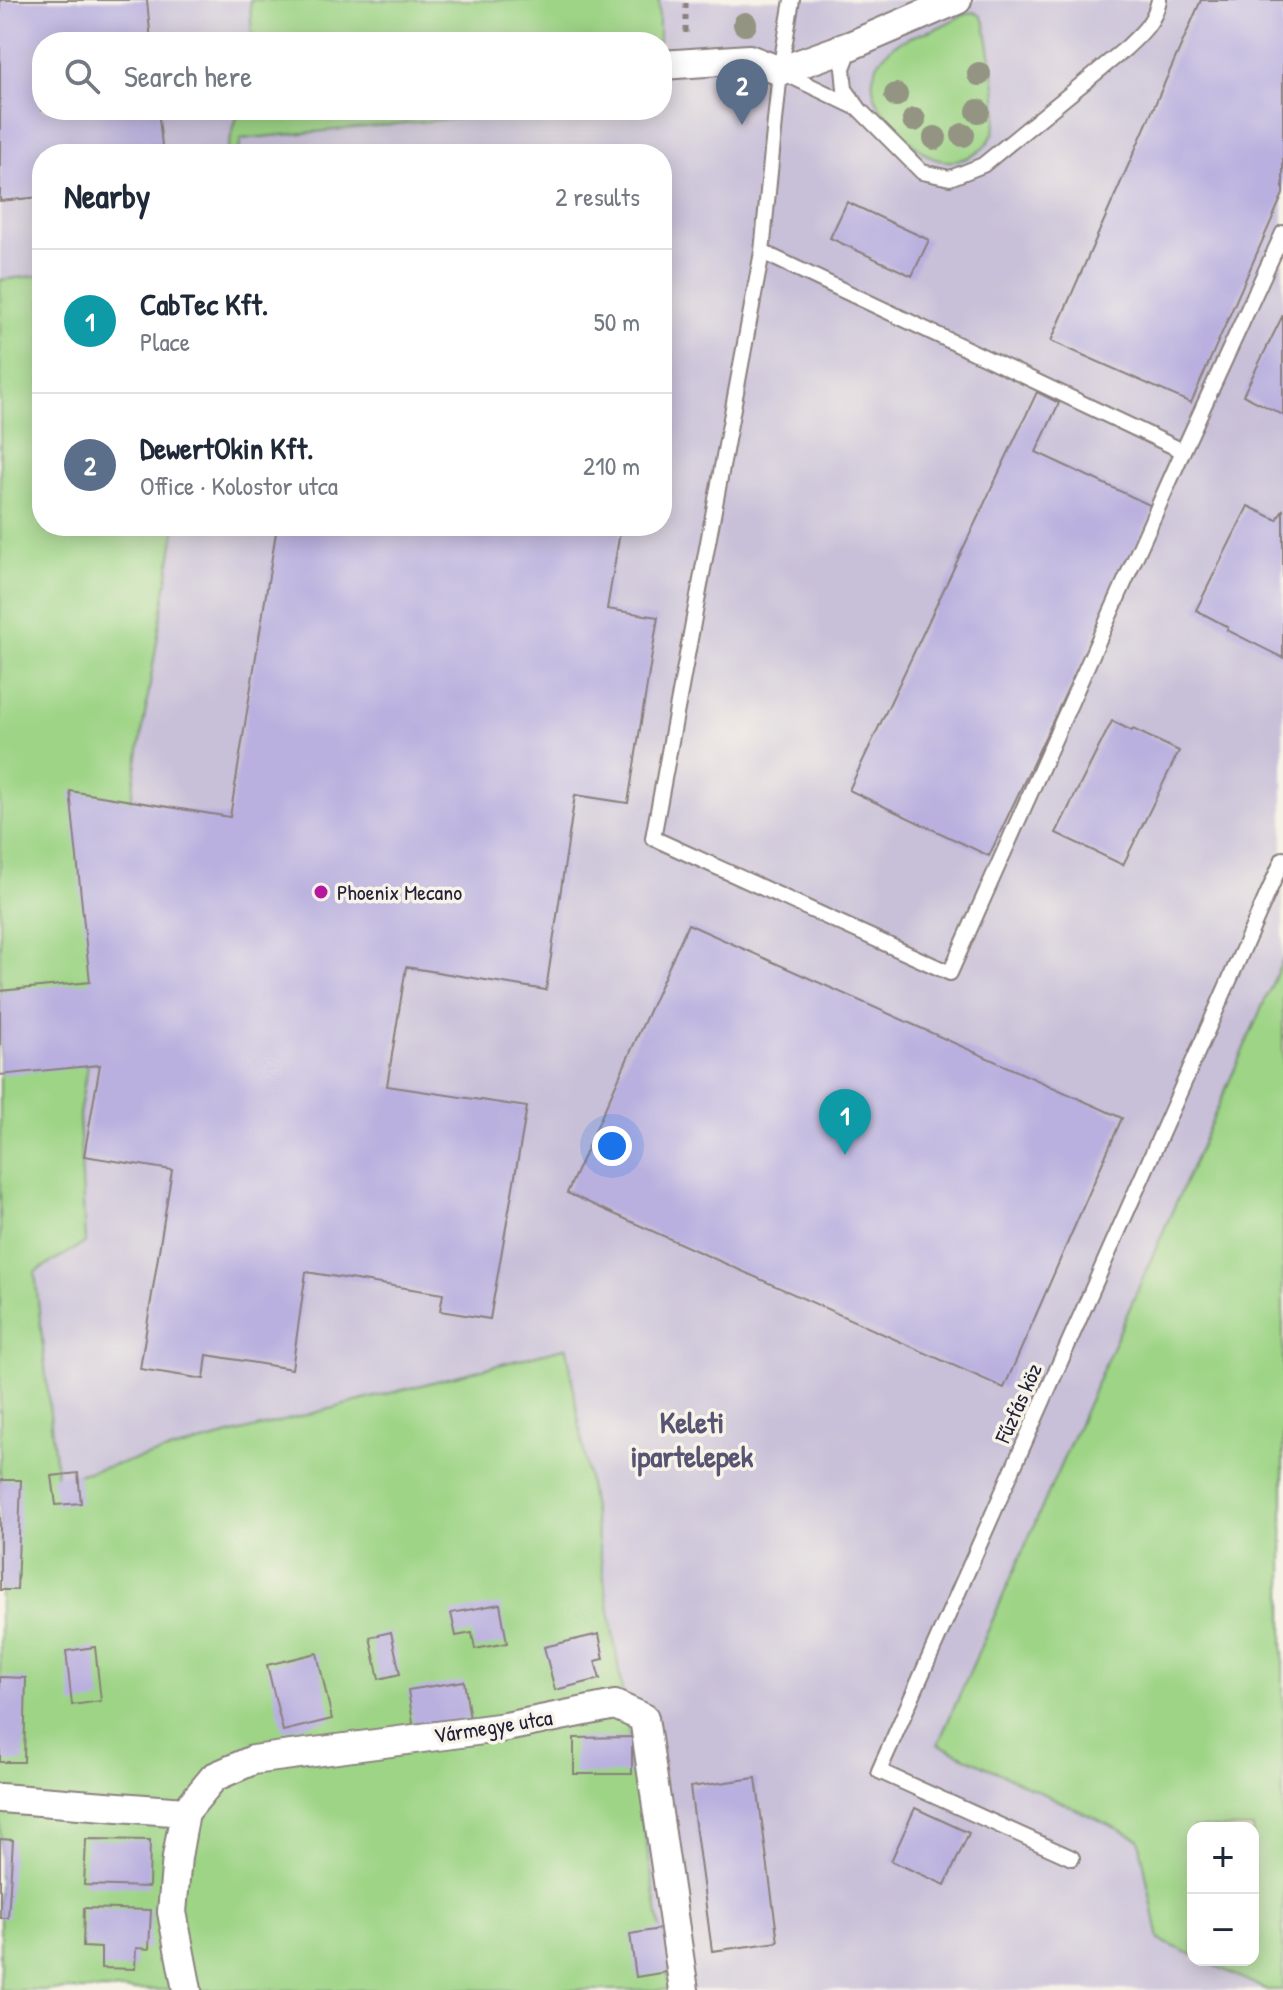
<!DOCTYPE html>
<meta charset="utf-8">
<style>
:root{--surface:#fff;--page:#f2f2f3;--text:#1f2937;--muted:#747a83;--line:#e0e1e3;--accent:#0b8043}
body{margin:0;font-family:"Patrick Hand",sans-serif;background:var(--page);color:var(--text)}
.controls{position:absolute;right:24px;bottom:24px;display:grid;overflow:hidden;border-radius:16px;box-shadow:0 4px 20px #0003}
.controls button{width:72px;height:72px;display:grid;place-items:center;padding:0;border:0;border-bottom:2px solid var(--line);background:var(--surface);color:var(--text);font:40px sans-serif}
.you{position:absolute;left:612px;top:1146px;width:28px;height:28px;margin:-20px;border:6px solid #fff;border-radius:50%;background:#1a73e8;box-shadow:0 0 0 12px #1a73e833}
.badge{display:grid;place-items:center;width:52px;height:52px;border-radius:50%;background:var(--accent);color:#fff;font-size:26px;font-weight:700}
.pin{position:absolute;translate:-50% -66px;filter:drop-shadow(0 2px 4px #0008)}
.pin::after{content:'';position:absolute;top:42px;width:28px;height:24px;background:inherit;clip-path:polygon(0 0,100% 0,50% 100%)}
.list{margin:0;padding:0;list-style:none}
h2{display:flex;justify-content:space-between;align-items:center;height:104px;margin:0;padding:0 32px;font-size:34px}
h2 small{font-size:26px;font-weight:400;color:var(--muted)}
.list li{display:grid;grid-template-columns:52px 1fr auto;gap:24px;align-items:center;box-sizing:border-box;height:144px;padding:0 32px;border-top:2px solid var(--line)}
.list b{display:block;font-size:30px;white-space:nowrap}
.list p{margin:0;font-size:26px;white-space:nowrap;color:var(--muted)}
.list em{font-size:26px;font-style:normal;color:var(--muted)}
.icon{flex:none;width:44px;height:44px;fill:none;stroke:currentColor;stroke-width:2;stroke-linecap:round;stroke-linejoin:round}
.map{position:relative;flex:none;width:1283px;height:1990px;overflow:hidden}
.search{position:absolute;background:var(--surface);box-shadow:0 4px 20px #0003;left:32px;top:32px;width:640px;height:88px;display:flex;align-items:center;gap:20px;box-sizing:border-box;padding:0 28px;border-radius:32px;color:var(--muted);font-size:30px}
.panel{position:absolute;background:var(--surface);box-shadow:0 4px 20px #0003;left:32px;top:144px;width:640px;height:392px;border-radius:32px}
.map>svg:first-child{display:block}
.industrial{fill:#c8bfd8}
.green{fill:#9dd485;stroke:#607b60;stroke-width:2}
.building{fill:#b9b0df}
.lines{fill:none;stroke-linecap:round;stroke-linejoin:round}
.service-casing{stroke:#8a807d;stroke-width:18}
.minor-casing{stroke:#8a807d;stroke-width:32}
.path{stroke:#8a807d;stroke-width:5;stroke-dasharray:6 6;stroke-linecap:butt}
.service{stroke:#fff;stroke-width:14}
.minor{stroke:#fff;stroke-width:28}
.tree{fill:#949482}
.poi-dot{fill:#b5179e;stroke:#f7f3e8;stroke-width:3}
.labels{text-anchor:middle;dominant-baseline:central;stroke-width:7;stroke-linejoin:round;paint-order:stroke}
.poi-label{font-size:22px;fill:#22223b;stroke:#f7f3e8;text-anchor:start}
.street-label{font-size:22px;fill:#22223b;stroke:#f7f3e8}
.district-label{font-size:30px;font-weight:bold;fill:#575474;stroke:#f7f3e8}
</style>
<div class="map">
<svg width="1283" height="1990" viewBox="0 0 1283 1990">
<rect width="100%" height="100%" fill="#f7f3e8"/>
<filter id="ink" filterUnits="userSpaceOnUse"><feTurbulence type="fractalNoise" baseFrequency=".0125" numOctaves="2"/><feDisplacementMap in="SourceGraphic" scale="16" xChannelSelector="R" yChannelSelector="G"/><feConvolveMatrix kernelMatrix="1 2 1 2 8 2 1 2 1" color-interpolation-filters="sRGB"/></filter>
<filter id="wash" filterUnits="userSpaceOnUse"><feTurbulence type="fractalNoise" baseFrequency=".006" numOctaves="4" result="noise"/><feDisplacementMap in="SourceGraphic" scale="32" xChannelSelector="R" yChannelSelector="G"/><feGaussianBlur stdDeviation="1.8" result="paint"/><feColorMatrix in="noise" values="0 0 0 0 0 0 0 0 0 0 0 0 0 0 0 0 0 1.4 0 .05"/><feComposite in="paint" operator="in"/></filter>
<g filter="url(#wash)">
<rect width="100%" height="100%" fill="#f1debf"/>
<!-- industrial -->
<path class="industrial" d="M0,0H250L252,42H42V110H239L226,154H42V275L0,280Z
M659,0H1283V959L938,1744L1139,1839L1159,1940L1193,1955V1960H1203L1267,1990H670L57,1480L35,1272L85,1242L79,1115L176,526H662V154H238L240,139L544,110H662V42H659Z"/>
<!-- green -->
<path class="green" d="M250,0H659V42H252Z
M974,12L981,16L985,24C989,53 1003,108 993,134C984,155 957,166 935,159C926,156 918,148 910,141C879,115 852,78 895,45C906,37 922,33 935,29C948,23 960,15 974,12Z
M239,110H544L241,139L238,154H226Z
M42,275V526H176L79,1115L85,1243L35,1272L57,1480L567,1347L670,1990H0V280Z
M1283,959V1990H1267L1203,1960H1253V1828H1193V1955L1159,1940L1139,1839L938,1744Z"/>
<g id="blocks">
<!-- building -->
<path class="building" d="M0,0H147L151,42H42V110H158L163,154H42V197L0,201Z
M1201,0H1283V194L1191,403L1051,341Z
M847,202L929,240L912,276L830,238Z
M1283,315V415L1243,395Z
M1037,392L1059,403L1036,452L1154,507L989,856L849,790Z
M1248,506L1277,520L1283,509V658L1227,630L1228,627L1196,610Z
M277,526H621L607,609L658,617L628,803L575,795L546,990L406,967L387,1086L527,1107L490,1319L440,1311L443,1294L306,1272L292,1369L207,1355L204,1379L140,1369L172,1170L84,1156L100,1065L0,1075V991L90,982L70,791L230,817Z
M1112,721L1132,731L1133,729L1179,751L1123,865L1056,833Z
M688,924L1122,1118L1004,1388L567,1193Z
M78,1473L81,1503L56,1505L52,1476Z
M0,1480H21L17,1590H0Z
M500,1604L507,1643L475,1649L472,1633L456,1636L451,1613Z
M391,1632L400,1674L379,1679L370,1637Z
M599,1634L604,1659L595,1661L600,1679L555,1690L544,1647Z
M95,1647L101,1701L72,1705L66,1651Z
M317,1653L332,1719L283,1731L267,1665Z
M0,1677L26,1678L24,1762H0Z
M464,1681L470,1719L414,1729L408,1690Z
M632,1737V1774H574V1738Z
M756,1778L778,1942L712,1951L690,1787Z
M915,1808L969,1833L945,1885L891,1861Z
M0,1839L13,1840L8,1918H0Z
M86,1839L150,1840L149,1887L84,1885Z
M84,1908L151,1910L149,1949L136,1948L135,1969L101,1968V1948L83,1947Z
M666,1928L673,1971L636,1977L630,1934Z"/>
</g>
</g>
<g filter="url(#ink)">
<use href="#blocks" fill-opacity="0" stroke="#8a807d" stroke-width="2"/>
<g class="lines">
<!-- service casing -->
<g class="service-casing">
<path id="service" d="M792,0L780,71L762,252L653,838L950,973L1183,451L1283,233
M852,45L843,68L845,89L860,110L922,172L950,178L983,165L1125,49C1142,33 1154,23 1159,0
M784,73L855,107
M762,252L1183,451
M1072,1858L879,1771L1283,859"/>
</g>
<!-- minor casing -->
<g class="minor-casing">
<path id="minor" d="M662,65L749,59L780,71L852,45L957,0
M0,1798L185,1812
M187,1990L172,1912L177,1857L185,1812L214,1777L253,1760L506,1727L615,1705L644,1718L684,1990"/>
</g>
<!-- path -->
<path class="path" d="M686,33V0"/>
<!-- service -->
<use href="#service" class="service"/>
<!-- minor -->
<use href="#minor" class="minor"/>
</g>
<!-- trees -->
<g class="tree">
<circle cx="745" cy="24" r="12"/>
<circle cx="979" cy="74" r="12"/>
<circle cx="896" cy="95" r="12"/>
<circle cx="978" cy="111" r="12"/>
<circle cx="914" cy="120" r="12"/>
<circle cx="963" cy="135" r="12"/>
<circle cx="935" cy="138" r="12"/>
</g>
</g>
<!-- markers -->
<circle class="poi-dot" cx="321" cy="892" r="8"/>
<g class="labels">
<!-- poi labels -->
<g class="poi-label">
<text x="337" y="892">Phoenix Mecano</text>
</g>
<!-- street labels -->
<g class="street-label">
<text transform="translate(1018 1403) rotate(-66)">Fűzfás köz</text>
<text transform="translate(493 1726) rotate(-9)">Vármegye utca</text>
</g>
<!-- district labels -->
<g class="district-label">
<text x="692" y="1422">Keleti<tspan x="692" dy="34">ipartelepek</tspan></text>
</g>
</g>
</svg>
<div class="controls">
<button>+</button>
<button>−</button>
</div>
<div class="you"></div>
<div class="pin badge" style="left:845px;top:1155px;background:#0f9aa8">1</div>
<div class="pin badge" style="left:742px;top:125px;background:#5c6f8a">2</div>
<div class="search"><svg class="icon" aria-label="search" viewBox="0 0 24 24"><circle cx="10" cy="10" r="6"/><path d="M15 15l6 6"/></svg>Search here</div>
<section class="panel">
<h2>Nearby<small>2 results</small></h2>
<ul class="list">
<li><span class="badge" style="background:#0f9aa8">1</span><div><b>CabTec Kft.</b><p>Place</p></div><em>50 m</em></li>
<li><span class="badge" style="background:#5c6f8a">2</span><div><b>DewertOkin Kft.</b><p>Office · Kolostor utca</p></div><em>210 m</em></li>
</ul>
</section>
</div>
